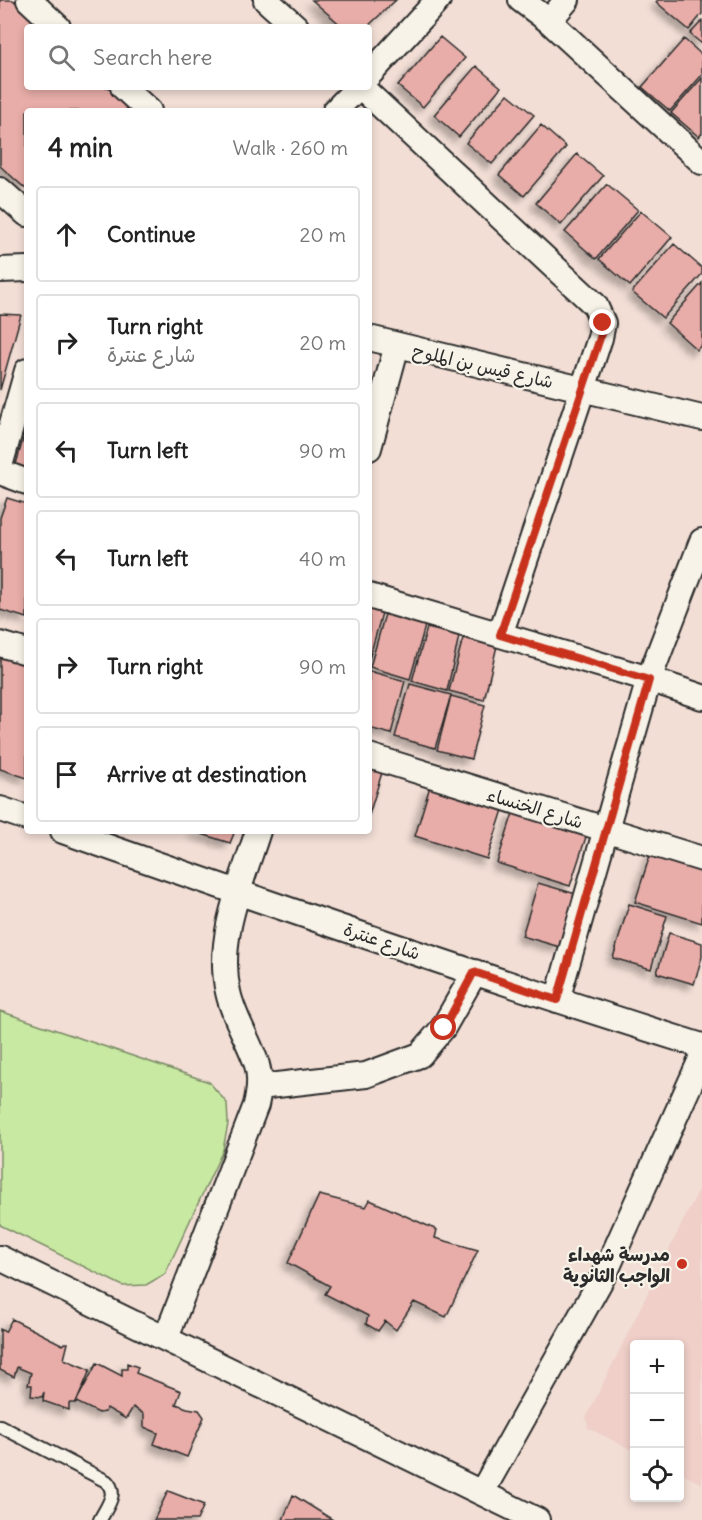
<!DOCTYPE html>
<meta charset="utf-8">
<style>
:root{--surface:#fff;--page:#f2f2f2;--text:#222;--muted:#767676;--line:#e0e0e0}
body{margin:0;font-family:Delius,"Playpen Sans Arabic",sans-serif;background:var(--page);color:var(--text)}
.controls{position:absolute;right:18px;bottom:18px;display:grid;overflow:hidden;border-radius:6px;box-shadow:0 3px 9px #0003}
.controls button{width:54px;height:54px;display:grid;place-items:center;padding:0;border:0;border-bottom:2px solid var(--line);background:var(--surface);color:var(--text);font:30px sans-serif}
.stop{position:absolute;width:18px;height:18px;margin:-14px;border:4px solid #c8321e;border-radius:50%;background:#fff}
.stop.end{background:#c8321e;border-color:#fff;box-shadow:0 2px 6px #0008}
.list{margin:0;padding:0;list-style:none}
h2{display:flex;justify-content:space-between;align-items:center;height:78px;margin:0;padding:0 24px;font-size:26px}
h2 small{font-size:20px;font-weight:400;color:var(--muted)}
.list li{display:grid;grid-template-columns:39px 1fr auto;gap:18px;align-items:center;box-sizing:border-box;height:96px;margin:0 12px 12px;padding:0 12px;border:2px solid var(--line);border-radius:6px}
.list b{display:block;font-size:22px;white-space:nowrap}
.list p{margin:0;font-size:20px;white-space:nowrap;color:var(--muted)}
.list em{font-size:20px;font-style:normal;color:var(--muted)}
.icon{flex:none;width:33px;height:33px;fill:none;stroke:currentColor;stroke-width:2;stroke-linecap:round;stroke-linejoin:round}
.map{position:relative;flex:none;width:702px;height:1520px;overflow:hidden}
.search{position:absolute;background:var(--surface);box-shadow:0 3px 9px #0003;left:24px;top:24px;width:348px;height:66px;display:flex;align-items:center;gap:15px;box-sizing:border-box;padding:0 21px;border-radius:6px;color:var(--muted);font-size:22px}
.panel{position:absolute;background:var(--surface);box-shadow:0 3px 9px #0003;left:24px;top:108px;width:348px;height:726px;border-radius:6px}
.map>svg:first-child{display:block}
.built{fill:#efcfc8}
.green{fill:#c8e9a2;stroke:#7a8a66;stroke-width:1.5}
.building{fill:#e8ada8;stroke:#2b2b2b;stroke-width:1.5;filter:url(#shadow)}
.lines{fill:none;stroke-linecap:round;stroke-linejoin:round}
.lane-casing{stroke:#2b2b2b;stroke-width:16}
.street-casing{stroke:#2b2b2b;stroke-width:28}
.lane{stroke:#f7f3e8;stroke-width:12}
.street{stroke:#f7f3e8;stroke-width:24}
.route{stroke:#c8321e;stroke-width:8}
.poi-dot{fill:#c8321e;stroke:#f7f3e8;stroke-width:2}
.labels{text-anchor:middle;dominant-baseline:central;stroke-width:4.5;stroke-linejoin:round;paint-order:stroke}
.street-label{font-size:18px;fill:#2b2b2b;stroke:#f7f3e8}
.poi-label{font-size:18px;font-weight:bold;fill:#2b2b2b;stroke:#f7f3e8;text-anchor:end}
</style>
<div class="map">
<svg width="702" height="1520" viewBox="0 0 702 1520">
<defs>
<filter id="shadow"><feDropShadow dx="-5.5" dy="5.5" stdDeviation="3" flood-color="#0004"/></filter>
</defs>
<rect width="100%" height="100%" fill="#f2ded5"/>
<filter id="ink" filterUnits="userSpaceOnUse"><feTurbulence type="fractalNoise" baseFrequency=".0167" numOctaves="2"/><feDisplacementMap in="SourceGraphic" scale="12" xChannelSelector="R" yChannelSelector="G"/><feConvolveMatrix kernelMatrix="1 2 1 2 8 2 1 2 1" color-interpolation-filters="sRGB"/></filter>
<g filter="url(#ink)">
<!-- built -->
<path class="built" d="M702,1183V1484L680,1473V1344H634V1451L588,1428L586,1418Z"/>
<!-- green -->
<path class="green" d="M0,1011L209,1082L227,1103L228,1124L223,1150L165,1274L146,1285L123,1286L0,1225Z"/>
<!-- building -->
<path class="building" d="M0,0H13L43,27H27V87H108L134,111H27V190L0,166Z
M312,0H396L367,27H343Z
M658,0H702V14L689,30L656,2Z
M702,21V44L690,34Z
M440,37L465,58L423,107L398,86Z
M684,39L702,55V75L670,111L642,87Z
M476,66L501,87L459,137L434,115Z
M702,78V133L699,137L671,113Z
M508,94L534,115L492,164L466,143Z
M541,125L566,147L524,196L499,175Z
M577,154L603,176L561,225L536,203Z
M607,184L638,210L596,259L565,232Z
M641,211L672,237L630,286L599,259Z
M674,244L702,268V274L663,318L632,292Z
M702,283V344L697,350L667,323Z
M0,314L21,315L0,390Z
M27,425V472L15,468Z
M7,498L27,504V618L0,610V518Z
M369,609L382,613L369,659Z
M385,614L425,626L410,679L370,667Z
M427,628L459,636L447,691L412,681Z
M463,638L497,646L484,700L449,691Z
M0,654L27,662V778L0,769Z
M369,671L405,681L391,734L369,728Z
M410,684L451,695L435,748L395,737Z
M451,696L485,705L471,759L437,750Z
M369,762L384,766L369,815Z
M430,786L503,810L487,859L415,836Z
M513,813L586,837L570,886L497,863Z
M192,831H235L230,843Z
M651,852L702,869V923L635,902Z
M538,883L576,894L560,947L522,936Z
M629,904L667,916L651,969L613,958Z
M669,933L702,943V957L694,984L657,973Z
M319,1195L366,1207L370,1200L437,1230L435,1238L478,1250L446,1317L414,1302L396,1330L385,1321L378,1331L366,1324L368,1316L325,1294L330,1286L288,1263Z
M12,1319L63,1345L64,1343H68L64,1359L90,1370L76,1403H69V1410L43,1401L44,1392L42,1397L31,1396L32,1385H28L31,1373L17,1367L14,1377L0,1370V1329L5,1332Z
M97,1363L122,1376V1369H127V1363L138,1367L136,1373L181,1391L176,1404L187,1408L199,1410L204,1417L187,1457L154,1444L158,1433L144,1427V1414L133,1407L126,1419L107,1408L105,1412L99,1413L76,1402Z
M168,1491L204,1505L197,1520H154Z
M293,1495L333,1520H283Z"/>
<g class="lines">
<!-- lane casing -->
<g class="lane-casing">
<path id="lane" d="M0,1426L106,1481C119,1493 107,1506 100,1520"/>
</g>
<!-- street casing -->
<g class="street-casing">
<path id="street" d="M29,0L58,27
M266,0L296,27
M521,0L549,21L702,162
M549,21L567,0
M369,75L438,0
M123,87L149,111
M361,87L595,305L603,323L600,338L500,635
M335,111L358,87
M0,190L27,214
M0,270L27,269
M369,338L702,418
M369,448L397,345
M0,466L27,371
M0,472L27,482
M369,596L649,679L702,697
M0,644L27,652
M369,756L702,859
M0,809L27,818
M63,831C275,906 488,979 702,1046
M557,1000L649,679L702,541
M259,1087L366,1075L420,1055L443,1028L475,972
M0,1258L537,1520
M166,1338L256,1105C259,1092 261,1078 257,1065C249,1040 233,1017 228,992C216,938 242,882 258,831
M482,1492L606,1271L702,1057"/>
</g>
<!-- lane -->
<use href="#lane" class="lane"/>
<!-- street -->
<use href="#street" class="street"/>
</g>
</g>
<g class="lines" filter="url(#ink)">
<!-- route -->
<path class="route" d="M444,1028L474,972L557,1000L649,680L500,635L600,338L603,323"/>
</g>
<!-- markers -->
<circle class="poi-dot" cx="682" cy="1264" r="6"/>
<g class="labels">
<!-- street labels -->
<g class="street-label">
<text transform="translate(483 366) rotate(13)">شارع قيس بن الملوح</text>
<text transform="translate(535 808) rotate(17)">شارع الخنساء</text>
<text transform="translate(382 941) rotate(19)">شارع عنترة</text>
</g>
<!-- poi labels -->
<g class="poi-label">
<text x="670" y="1254">مدرسة شهداء<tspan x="670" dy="21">الواجب الثانوية</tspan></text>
</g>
</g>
</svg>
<div class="controls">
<button>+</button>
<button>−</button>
<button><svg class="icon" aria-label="locate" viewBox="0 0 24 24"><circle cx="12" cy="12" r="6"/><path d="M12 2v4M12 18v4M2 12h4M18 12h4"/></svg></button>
</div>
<div class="stop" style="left:444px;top:1028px"></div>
<div class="stop end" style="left:603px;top:323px"></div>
<div class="search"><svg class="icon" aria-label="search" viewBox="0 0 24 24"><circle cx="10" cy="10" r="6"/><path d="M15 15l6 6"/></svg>Search here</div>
<section class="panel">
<h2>4 min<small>Walk · 260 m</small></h2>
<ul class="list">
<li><svg class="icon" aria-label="ahead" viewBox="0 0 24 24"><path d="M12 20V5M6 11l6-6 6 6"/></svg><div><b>Continue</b></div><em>20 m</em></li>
<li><svg class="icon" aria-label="right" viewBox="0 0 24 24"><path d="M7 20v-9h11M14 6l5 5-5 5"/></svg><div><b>Turn right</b><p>شارع عنترة</p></div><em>20 m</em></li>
<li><svg class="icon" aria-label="left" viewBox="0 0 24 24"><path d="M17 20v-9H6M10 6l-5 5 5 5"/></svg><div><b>Turn left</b></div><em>90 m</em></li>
<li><svg class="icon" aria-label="left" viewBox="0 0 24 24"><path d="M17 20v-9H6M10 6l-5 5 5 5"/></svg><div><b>Turn left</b></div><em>40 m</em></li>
<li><svg class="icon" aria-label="right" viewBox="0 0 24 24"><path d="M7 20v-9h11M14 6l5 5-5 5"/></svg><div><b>Turn right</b></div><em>90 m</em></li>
<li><svg class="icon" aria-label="arrive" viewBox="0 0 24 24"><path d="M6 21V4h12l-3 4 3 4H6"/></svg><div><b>Arrive at destination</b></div></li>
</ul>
</section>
</div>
